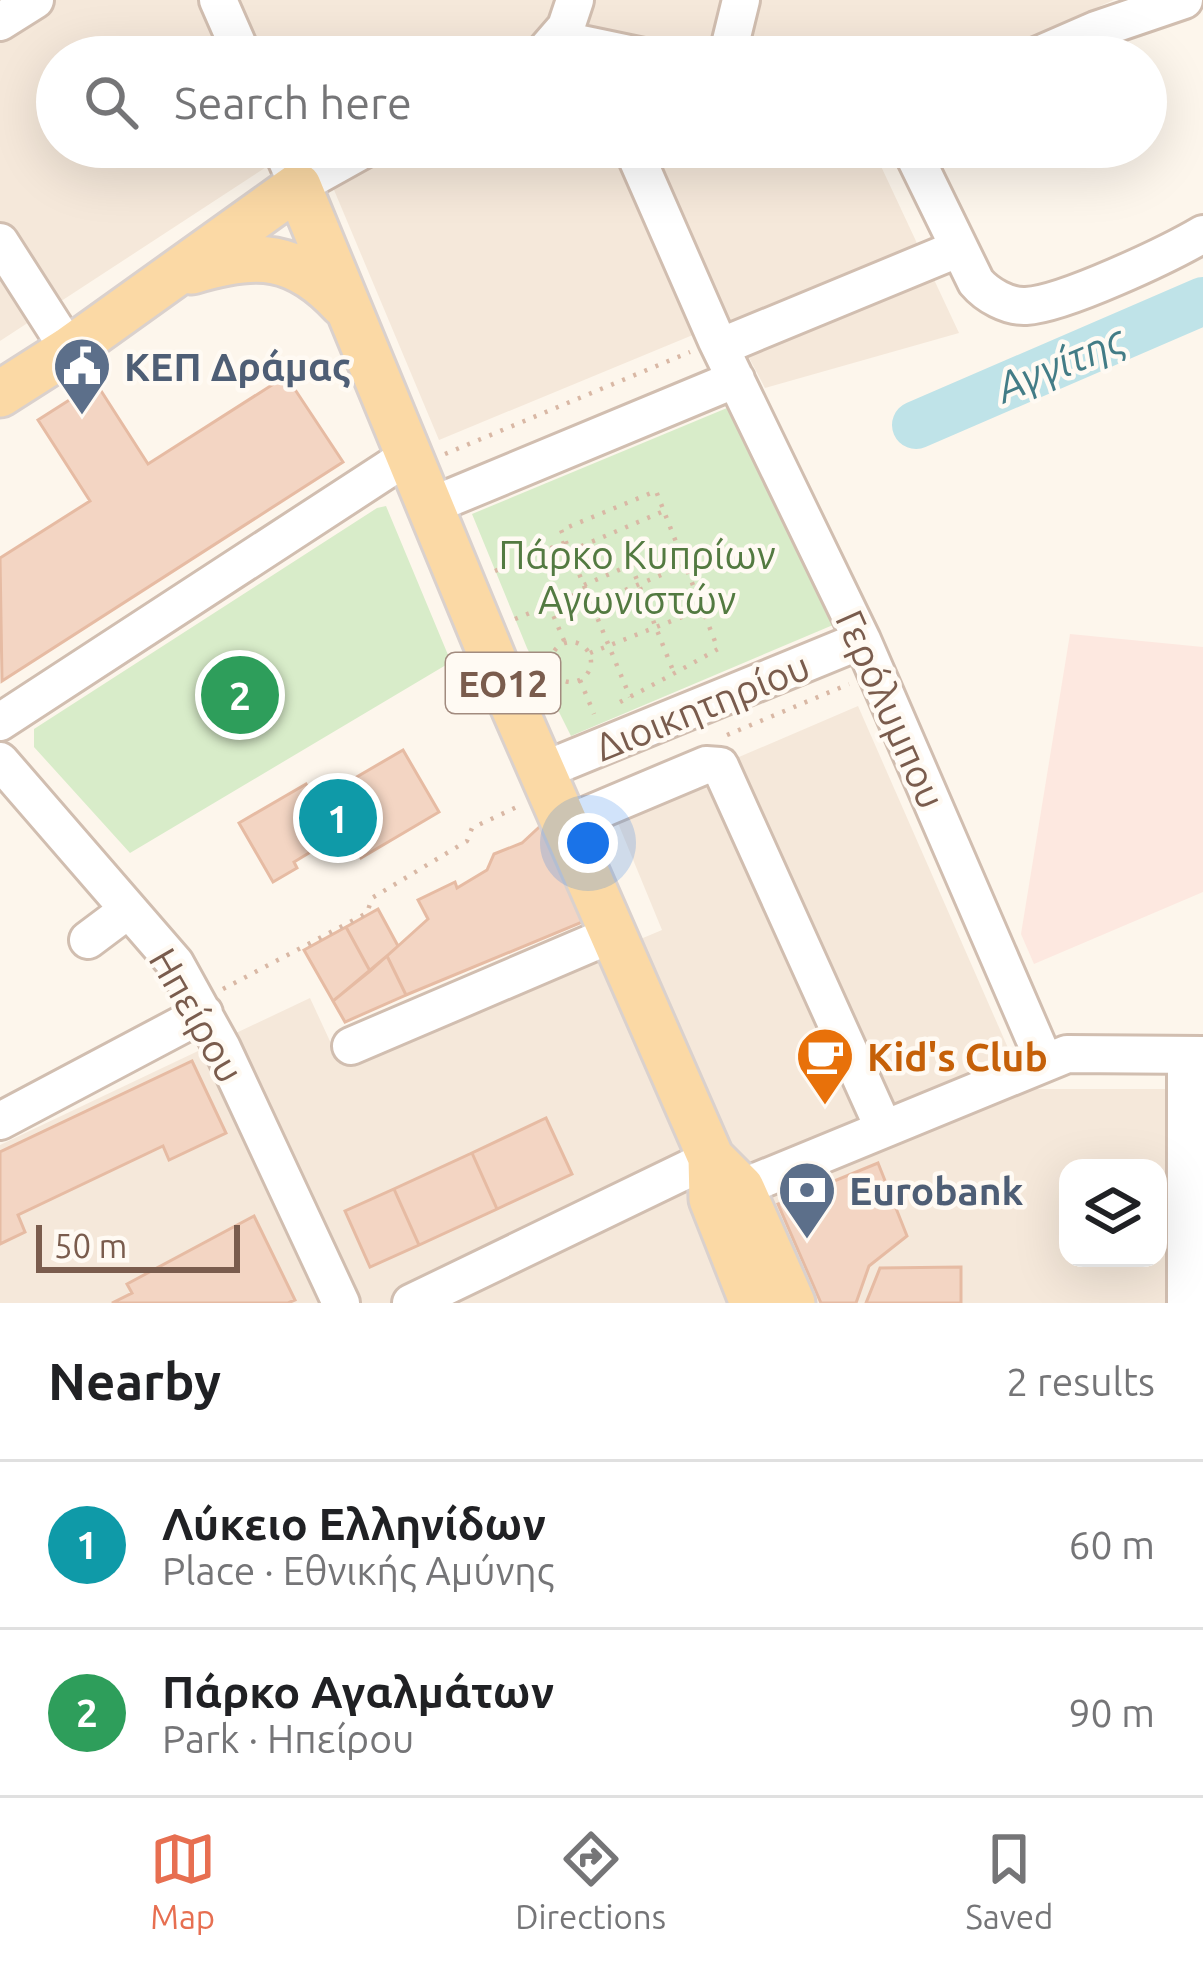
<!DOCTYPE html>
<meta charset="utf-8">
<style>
:root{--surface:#fff;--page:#f2f2f2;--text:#202124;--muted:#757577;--line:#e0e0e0;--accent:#e76f51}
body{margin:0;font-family:Ubuntu,sans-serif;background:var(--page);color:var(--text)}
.controls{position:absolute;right:36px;bottom:36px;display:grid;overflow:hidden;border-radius:24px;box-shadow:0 12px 48px #0002}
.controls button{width:108px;height:108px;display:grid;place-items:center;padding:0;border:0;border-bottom:3px solid var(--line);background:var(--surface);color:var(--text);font:60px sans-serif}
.scale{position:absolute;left:36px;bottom:30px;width:204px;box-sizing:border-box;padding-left:12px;border:6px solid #7a5c4d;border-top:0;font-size:33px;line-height:42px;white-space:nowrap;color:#7a5c4d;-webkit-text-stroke:9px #fffaf3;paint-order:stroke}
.you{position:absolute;left:588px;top:843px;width:42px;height:42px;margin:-30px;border:9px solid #fff;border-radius:50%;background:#1a73e8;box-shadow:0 0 0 18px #1a73e833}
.badge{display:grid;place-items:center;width:78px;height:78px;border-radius:50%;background:var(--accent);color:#fff;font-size:39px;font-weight:700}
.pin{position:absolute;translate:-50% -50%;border:6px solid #fff;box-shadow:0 3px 12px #0006}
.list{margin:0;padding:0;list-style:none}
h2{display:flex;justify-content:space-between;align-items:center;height:156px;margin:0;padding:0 48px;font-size:51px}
h2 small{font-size:39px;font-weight:400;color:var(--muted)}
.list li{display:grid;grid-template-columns:78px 1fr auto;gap:36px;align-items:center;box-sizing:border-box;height:168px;padding:0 48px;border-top:3px solid var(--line)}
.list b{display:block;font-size:45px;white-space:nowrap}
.list p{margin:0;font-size:39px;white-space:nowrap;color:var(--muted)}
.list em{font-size:39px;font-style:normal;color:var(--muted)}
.icon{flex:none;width:66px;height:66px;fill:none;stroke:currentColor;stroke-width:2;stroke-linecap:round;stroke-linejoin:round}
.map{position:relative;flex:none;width:1203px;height:1303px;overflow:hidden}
.search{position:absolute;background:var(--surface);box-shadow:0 12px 48px #0002;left:36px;right:36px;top:36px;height:132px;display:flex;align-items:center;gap:30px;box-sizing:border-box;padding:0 42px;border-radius:66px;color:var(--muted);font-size:45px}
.sheet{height:492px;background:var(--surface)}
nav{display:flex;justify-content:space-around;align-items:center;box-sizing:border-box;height:168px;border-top:3px solid var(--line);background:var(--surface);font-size:33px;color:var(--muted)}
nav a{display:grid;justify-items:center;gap:6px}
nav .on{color:var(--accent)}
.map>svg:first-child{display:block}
.residential{fill:#f5e8da;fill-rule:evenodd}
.commercial{fill:#fde8e0}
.green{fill:#d8ecc9}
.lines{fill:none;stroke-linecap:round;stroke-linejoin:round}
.river{stroke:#bfe3e8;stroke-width:48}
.building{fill:#f3d5c3;stroke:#e6bba3;stroke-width:3}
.minor-casing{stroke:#d1beb0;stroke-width:42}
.major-casing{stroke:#dad1cd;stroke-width:51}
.path{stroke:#d9b8a5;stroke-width:4.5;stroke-dasharray:3 9;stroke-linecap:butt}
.minor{stroke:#fff;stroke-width:36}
.major{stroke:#fbd9a5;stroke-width:45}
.labels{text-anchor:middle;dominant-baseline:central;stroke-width:9;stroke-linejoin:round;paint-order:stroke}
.shield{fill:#fffaf3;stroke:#a28b7f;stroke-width:3}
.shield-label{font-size:36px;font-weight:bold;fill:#7a5c4d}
.service-label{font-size:39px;font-weight:bold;fill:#4e5e75;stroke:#fffaf3;text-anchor:start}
.park-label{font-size:39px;fill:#537a41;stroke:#fffaf3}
.street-label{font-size:39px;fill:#7a5c4d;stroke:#fffaf3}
.food-label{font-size:39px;font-weight:bold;fill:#c56008;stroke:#fffaf3;text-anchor:start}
.water-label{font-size:42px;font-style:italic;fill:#437c86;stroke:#fffaf3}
</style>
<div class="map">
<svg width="1203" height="1303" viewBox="0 0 1203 1303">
<rect width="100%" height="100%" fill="#fdf6ec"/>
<!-- residential -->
<path class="residential" d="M0,0H1114L983,57H57V147H297L0,341Z
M316,147H872L959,333L765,388L729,320L439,440Z
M858,706L1026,1089H1203V1303H0V1145L310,998L341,1065L662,930L613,811ZM1068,1168H1158V1258H1068Z"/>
<!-- commercial -->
<path class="commercial" d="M1070,634L1203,647V892L1034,964L1021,934Z"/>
<!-- green -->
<path class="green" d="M727,408L833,625L571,736L527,648L472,514Z
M386,506L451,662L130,853L34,747V729L377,508Z"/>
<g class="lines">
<!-- river -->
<path class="river" d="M916,425L1203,301"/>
</g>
<!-- building -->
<path class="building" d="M286,376L343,462L2,681L0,558L90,501L38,420L96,383L148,464Z
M403,750L439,812L361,858L340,822L332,827L337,836L294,862L297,868L273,882L239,823L306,784L324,815L332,810L324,796Z
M549,818L592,918L406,995L387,956L428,919L418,900L455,882L457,888L487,870L494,854L522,843Z
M378,909L398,946L370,971L346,927Z
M346,927L370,971L333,1001L304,950Z
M387,956L406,995L345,1022L333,1001Z
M192,1061L226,1133L169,1160L163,1146L18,1215L25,1232L0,1244V1152Z
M546,1118L572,1174L497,1209L472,1153Z
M472,1153L497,1209L419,1245L394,1189Z
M878,1163L907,1236L869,1266L856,1303H821L778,1204Z
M394,1189L419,1245L370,1267L345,1211Z
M254,1216L295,1300L288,1303H112L132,1293L127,1284Z
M961,1267V1303H866L880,1268Z"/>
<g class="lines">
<!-- minor casing -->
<g class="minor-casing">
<path id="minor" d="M218,0L243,57
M0,22L35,0
M558,39L644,57
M540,57L566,27L575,0
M727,57L741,0
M1034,57L1096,30L1184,0
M281,147L298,186L368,147
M632,147L717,341L862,640L1045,1063
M910,147L976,282C987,295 1008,307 1026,306C1064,304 1169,254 1203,234
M0,242L69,350
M720,347L957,249
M428,507L736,379
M0,722L408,456
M0,761L175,963L222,1048L341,1303
M542,771L862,640
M566,824L706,765L720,766L884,1129
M88,940L128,910
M351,1046L613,934
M0,1121L204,1013
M741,1188L1067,1054L1203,1055
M411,1303L711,1158
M1186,1303V1055"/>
</g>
<!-- major casing -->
<g class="major-casing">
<path id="major" d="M192,271C257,251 296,253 343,304
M0,394L69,350L298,186L495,664L711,1158L741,1188L792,1303
M711,1158L712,1199L753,1303"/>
</g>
<!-- path -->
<path class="path" d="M445,454L690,352
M570,551L664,511
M631,565L674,673
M495,571L566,542
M584,585L677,545
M592,604L685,565
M549,605L565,643
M515,619L586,590
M551 662a20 20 0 1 1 40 0a20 20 0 1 1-40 0Z
M590,653L702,609
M580,680L594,714
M620,702C653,685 686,667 718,649L656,491L561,530L630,697
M727,735L849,684
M223,989L367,913L372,898L467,841L472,828L519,806"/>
<!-- minor -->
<use href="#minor" class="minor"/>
<!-- major -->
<use href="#major" class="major"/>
</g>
<!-- icons -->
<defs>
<g id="civic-pin" transform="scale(3)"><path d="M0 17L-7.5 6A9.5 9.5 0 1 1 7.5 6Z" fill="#5c6f8a" stroke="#fffaf3"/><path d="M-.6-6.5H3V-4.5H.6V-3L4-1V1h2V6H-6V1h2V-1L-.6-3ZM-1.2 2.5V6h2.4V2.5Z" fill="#fff"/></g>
<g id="cafe-pin" transform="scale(3)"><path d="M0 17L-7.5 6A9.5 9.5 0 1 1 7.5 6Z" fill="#e8710a" stroke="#fffaf3"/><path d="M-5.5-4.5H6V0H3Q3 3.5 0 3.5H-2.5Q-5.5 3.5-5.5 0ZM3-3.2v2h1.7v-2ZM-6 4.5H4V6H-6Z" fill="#fff"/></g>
<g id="bank-pin" transform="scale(3)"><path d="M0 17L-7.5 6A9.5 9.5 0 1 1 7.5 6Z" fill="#5c6f8a" stroke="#fffaf3"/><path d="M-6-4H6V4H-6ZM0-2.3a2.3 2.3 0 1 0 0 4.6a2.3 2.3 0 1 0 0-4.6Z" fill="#fff"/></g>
</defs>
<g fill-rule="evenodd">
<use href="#civic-pin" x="82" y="366"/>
<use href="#cafe-pin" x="825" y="1056"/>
<use href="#bank-pin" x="807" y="1190"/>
</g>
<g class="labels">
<!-- shield labels -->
<rect class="shield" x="446" y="653" width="114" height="60" rx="9"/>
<g class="shield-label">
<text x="503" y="683">ΕΟ12</text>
</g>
<!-- service labels -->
<g class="service-label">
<text x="124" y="366">ΚΕΠ Δράμας</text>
<text x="849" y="1190">Eurobank</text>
</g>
<!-- park labels -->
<g class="park-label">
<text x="637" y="554">Πάρκο Κυπρίων<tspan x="637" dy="45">Αγωνιστών</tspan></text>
</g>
<!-- street labels -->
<g class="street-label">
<text transform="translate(702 706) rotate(-22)">Διοικητηρίου</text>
<text transform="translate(891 709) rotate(66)">Γερόλυμπου</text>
<text transform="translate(197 1015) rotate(60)">Ηπείρου</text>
</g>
<!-- food labels -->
<g class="food-label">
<text x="867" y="1056">Kid's Club</text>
</g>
<!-- water labels -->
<g class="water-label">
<text transform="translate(1060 363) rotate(-23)">Αγγίτης</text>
</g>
</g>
</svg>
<div class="controls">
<button><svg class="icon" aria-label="layers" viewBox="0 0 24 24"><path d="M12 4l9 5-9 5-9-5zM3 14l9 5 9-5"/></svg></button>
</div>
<div class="scale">50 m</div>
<div class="you"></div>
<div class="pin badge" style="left:338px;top:818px;background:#0f9aa8">1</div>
<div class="pin badge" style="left:240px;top:695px;background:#2e9e5b">2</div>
<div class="search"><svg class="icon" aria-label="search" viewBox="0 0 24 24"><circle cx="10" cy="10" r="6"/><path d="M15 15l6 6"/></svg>Search here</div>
</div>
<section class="sheet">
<h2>Nearby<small>2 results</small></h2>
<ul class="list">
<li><span class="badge" style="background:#0f9aa8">1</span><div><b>Λύκειο Ελληνίδων</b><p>Place · Εθνικής Αμύνης</p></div><em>60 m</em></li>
<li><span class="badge" style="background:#2e9e5b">2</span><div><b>Πάρκο Αγαλμάτων</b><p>Park · Ηπείρου</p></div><em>90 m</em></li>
</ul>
</section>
<nav>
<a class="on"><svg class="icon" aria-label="map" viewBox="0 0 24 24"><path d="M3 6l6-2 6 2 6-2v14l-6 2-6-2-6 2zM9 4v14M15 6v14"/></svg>Map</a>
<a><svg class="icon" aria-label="directions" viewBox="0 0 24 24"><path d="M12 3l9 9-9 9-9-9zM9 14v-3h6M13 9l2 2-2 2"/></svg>Directions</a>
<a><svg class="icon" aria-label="saved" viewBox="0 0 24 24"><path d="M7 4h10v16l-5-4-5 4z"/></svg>Saved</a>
</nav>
